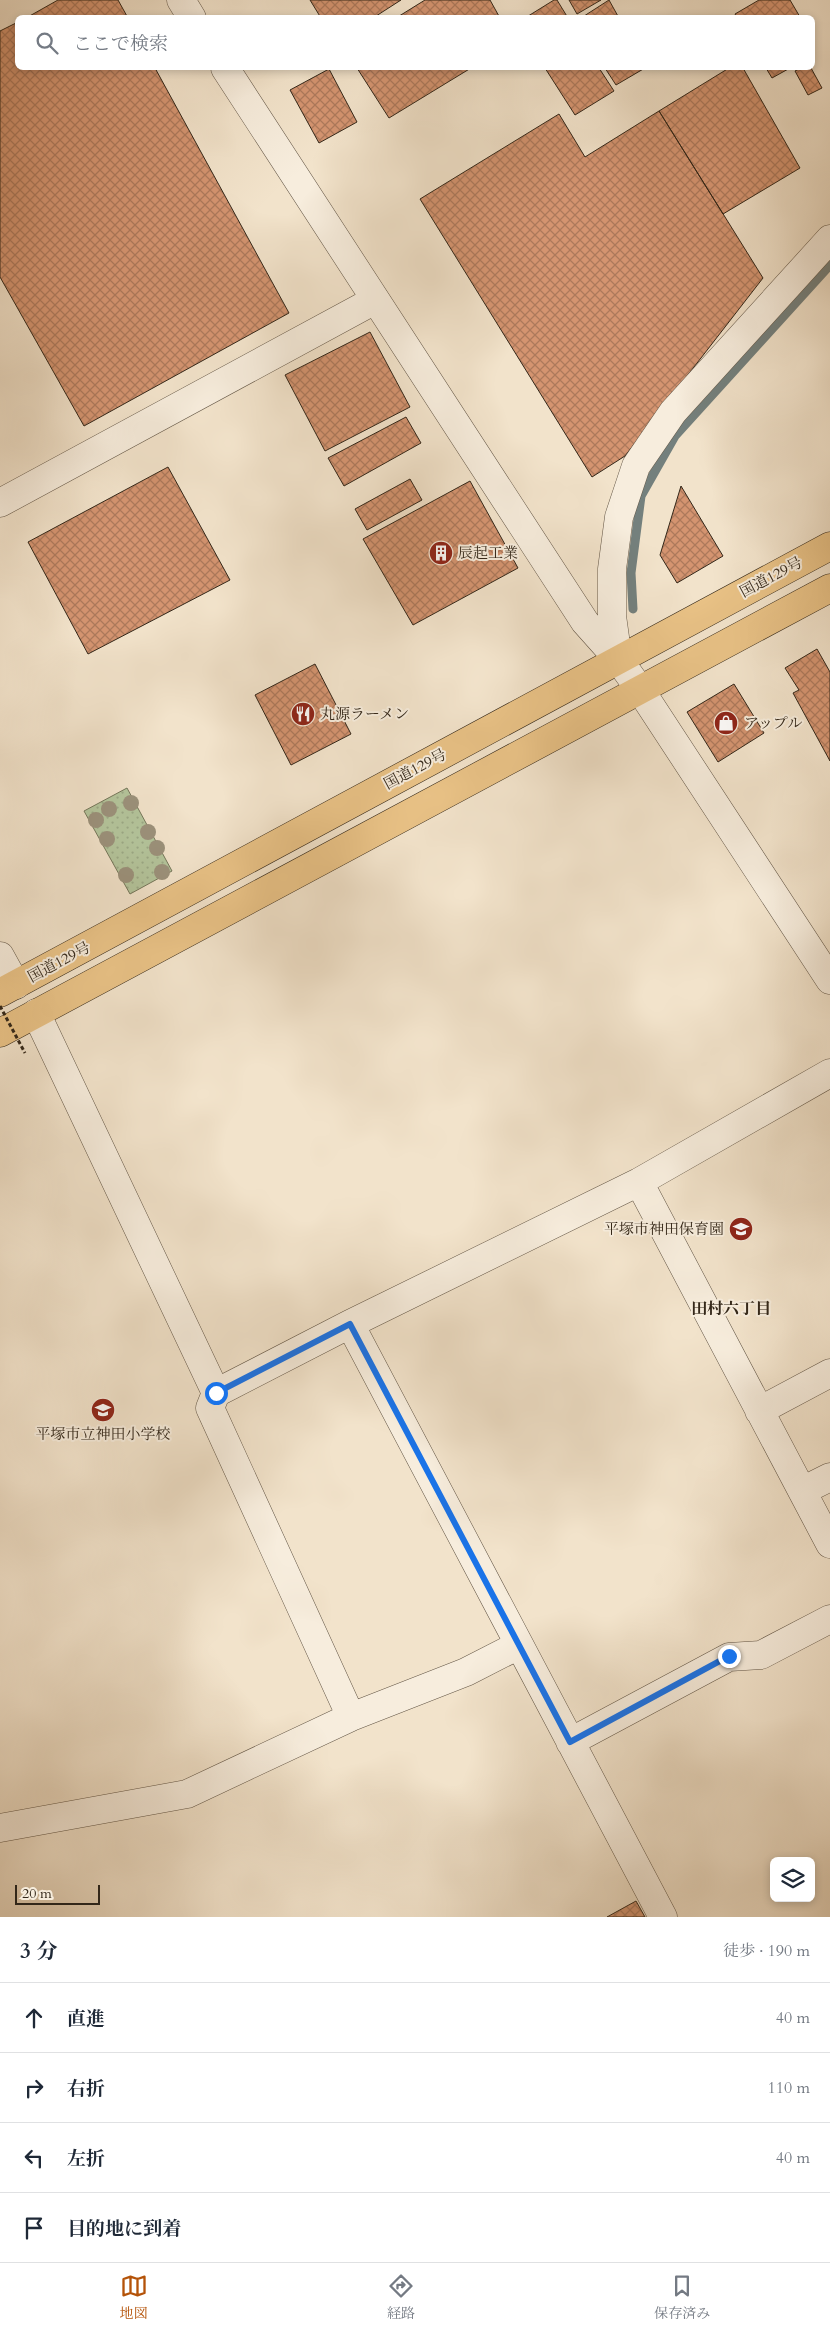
<!DOCTYPE html>
<html lang="ja">
<meta charset="utf-8">
<style>
:root{--surface:#fff;--page:#f2f2f3;--text:#1f2937;--muted:#747a83;--line:#e0e1e3;--accent:#b45309}
body{margin:0;font-family:Cardo,"Noto Serif JP",serif;background:var(--page);color:var(--text)}
.controls{position:absolute;right:15px;bottom:15px;display:grid;overflow:hidden;border-radius:8px;box-shadow:0 2px 8px #0003}
.controls button{width:45px;height:45px;display:grid;place-items:center;padding:0;border:0;border-bottom:1px solid var(--line);background:var(--surface);color:var(--text);font:25px sans-serif}
.scale{position:absolute;left:15px;bottom:12px;width:85px;box-sizing:border-box;padding-left:5px;border:2px solid #332719;border-top:0;font-size:14px;line-height:18px;white-space:nowrap;color:#332719;-webkit-text-stroke:4px #f7eddd;paint-order:stroke}
.stop{position:absolute;width:15px;height:15px;margin:-11px;border:4px solid #1a73e8;border-radius:50%;background:#fff}
.stop.end{background:#1a73e8;border-color:#fff;box-shadow:0 1px 5px #0008}
.list{margin:0;padding:0;list-style:none}
h2{display:flex;justify-content:space-between;align-items:center;height:65px;margin:0;padding:0 20px;font-size:21px}
h2 small{font-size:16px;font-weight:400;color:var(--muted)}
.list li{display:grid;grid-template-columns:32px 1fr auto;gap:15px;align-items:center;box-sizing:border-box;height:70px;padding:0 20px;border-top:1px solid var(--line)}
.list b{display:block;font-size:19px;white-space:nowrap}
.list em{font-size:16px;font-style:normal;color:var(--muted)}
.icon{flex:none;width:28px;height:28px;fill:none;stroke:currentColor;stroke-width:2;stroke-linecap:round;stroke-linejoin:round}
.map{position:relative;flex:none;width:830px;height:1917px;overflow:hidden}
.search{position:absolute;background:var(--surface);box-shadow:0 2px 8px #0003;left:15px;right:15px;top:15px;height:55px;display:flex;align-items:center;gap:12px;box-sizing:border-box;padding:0 18px;border-radius:8px;color:var(--muted);font-size:19px}
.sheet{height:345px;background:var(--surface)}
nav{display:flex;justify-content:space-around;align-items:center;box-sizing:border-box;height:70px;border-top:1px solid var(--line);background:var(--surface);font-size:14px;color:var(--muted)}
nav a{display:grid;justify-items:center;gap:2px}
nav .on{color:var(--accent)}
.map>svg:first-child{display:block}
.park{fill:url(#park-dots);stroke:#74765a}
.lines{fill:none;stroke-linecap:round;stroke-linejoin:round}
.stream{stroke:#74807d;stroke-width:9}
.building{fill:url(#building-cross-hatch);stroke:#332719}
.minor-casing{stroke:#635646;stroke-width:29}
.tertiary-casing{stroke:#635646;stroke-width:29}
.trunk-casing{stroke:#332719;stroke-width:29}
.minor{stroke:#f7eddd;stroke-width:28}
.tertiary{stroke:#f7eddd;stroke-width:28}
.trunk{stroke:#e9c286;stroke-width:28}
.path-bridge{stroke:#332719;stroke-width:3;stroke-dasharray:4 2.5;stroke-linecap:butt}
.tree{fill:#9b917b}
.route{stroke:#1a73e8;stroke-width:6}
.labels{text-anchor:middle;dominant-baseline:central;stroke-width:4;stroke-linejoin:round;paint-order:stroke}
.poi-label{font-size:15px;fill:#332719;stroke:#f7eddd;text-anchor:start}
.street-label{font-size:15px;fill:#332719;stroke:#f7eddd}
.neighbourhood-label{font-size:16px;font-weight:bold;fill:#332719;stroke:#f7eddd}
</style>
<div class="map">
<svg width="830" height="1917" viewBox="0 0 830 1917">
<defs>
<pattern id="park-dots" width="8" height="8" patternUnits="userSpaceOnUse" patternTransform="scale(1.25)"><rect width="8" height="8" fill="#b4c59c"/><path d="M2 2h.1M6 6h.1" fill="none" stroke="#9ba986" stroke-width="1.8" stroke-linecap="round"/></pattern>
<pattern id="building-cross-hatch" width="8" height="8" patternUnits="userSpaceOnUse" patternTransform="scale(1.25)"><rect width="8" height="8" fill="#d49470"/><path d="M0 0l8 8M0 8l8-8" fill="none" stroke="#ad795b"/></pattern>
</defs>
<rect width="100%" height="100%" fill="#f2e3cb"/>
<filter id="stains"><feTurbulence type="fractalNoise" baseFrequency=".004" numOctaves="4"/><feColorMatrix values="0 0 0 0 .2 0 0 0 0 .09 0 0 0 0 .02 0 0 0 .5 -.17"/></filter>
<radialGradient id="worn" r=".72"><stop offset=".6" stop-color="#630" stop-opacity="0"/><stop offset="1" stop-color="#630" stop-opacity=".3"/></radialGradient>
<!-- park -->
<path class="park" d="M127,788L172,871L130,894L84,811Z"/>
<g class="lines">
<!-- stream -->
<path class="stream" d="M633,609L631,573L641,496L675,436L830,265"/>
</g>
<!-- building -->
<path class="building" d="M58,0H118L128,18H26Z
M310,0H401L373,18H321Z
M425,0H490L500,18H396Z
M554,0H557L568,18H525Z
M569,0H601L577,14Z
M609,0L619,18H581Z
M759,0H790L800,17L737,18L735,14Z
M18,22V68H155L289,313L84,426L0,277V31Z
M357,68H471L389,118Z
M545,68H599L614,91L575,115Z
M605,68H645L616,85Z
M729,68H743L800,168L723,214L659,111Z
M766,68H790L772,78Z
M801,68H811L822,88L808,95L795,71Z
M329,69L357,122L319,143L290,90Z
M659,111L763,278L625,456L592,477L420,199L559,114L585,157Z
M370,332L410,407L325,451L285,375Z
M406,417L421,443L344,486L328,458Z
M168,467L230,580L88,654L28,542Z
M410,479L422,500L367,530L355,509Z
M470,481L518,568L413,625L363,539Z
M681,486L723,556L677,583L660,555Z
M817,649L830,672V761L793,693L799,690L785,668Z
M315,664L351,734L291,765L255,695Z
M734,684L764,733L718,762L687,712Z
M636,1901L645,1917H607Z"/>
<g class="lines">
<!-- minor casing -->
<g class="minor-casing">
<path id="minor" d="M0,503L375,300
M618,659L612,616V569L619,517L636,466L673,412L830,239
M0,956L16,985
M36,1013L216,1393L350,1324L639,1182L830,1073
M639,1182L830,1544
M350,1324L663,1917
M216,1393L210,1408L351,1717
M759,1411L830,1373
M802,1491L830,1477
M570,1742L729,1657L761,1655L830,1619
M0,1828L187,1794L351,1717L466,1672L519,1645"/>
</g>
<!-- tertiary casing -->
<g class="tertiary-casing">
<path id="tertiary" d="M181,0L192,18
M225,68L585,622L618,659L641,691L830,980"/>
</g>
<!-- trunk casing -->
<g class="trunk-casing">
<path id="trunk" d="M0,993L830,546
M0,1033L830,588"/>
</g>
<!-- minor -->
<use href="#minor" class="minor"/>
<!-- tertiary -->
<use href="#tertiary" class="tertiary"/>
<!-- trunk -->
<use href="#trunk" class="trunk"/>
<!-- path-bridge -->
<path class="path-bridge" d="M0,1006L25,1053"/>
</g>
<!-- trees -->
<g class="tree">
<circle cx="131" cy="803" r="8"/>
<circle cx="109" cy="809" r="8"/>
<circle cx="96" cy="820" r="8"/>
<circle cx="148" cy="832" r="8"/>
<circle cx="107" cy="839" r="8"/>
<circle cx="157" cy="848" r="8"/>
<circle cx="162" cy="872" r="8"/>
<circle cx="126" cy="875" r="8"/>
</g>
<g class="lines">
<!-- route -->
<path class="route" d="M216,1393L350,1324L570,1742L729,1656"/>
</g>
<!-- icons -->
<defs>
<g id="building-disc" transform="scale(1.25)"><circle r="9.5" fill="#8f2418" stroke="#f7eddd"/><path d="M-4-6H4V6H1V3H-1V6H-4ZM-2.5-4.3h1.7v1.8h-1.7ZM.8-4.3h1.7v1.8H.8ZM-2.5-1h1.7V.8h-1.7ZM.8-1h1.7V.8H.8Z" fill="#fff"/></g>
<g id="restaurant-disc" transform="scale(1.25)"><circle r="9.5" fill="#8f2418" stroke="#f7eddd"/><path d="M-5-6h1v4h1v-4h1v4h1v-4h1v5L-1.5 .5V6h-2V.5L-5-1ZM5-6V6H3V1.5H1.5Q1.5-4 5-6Z" fill="#fff"/></g>
<g id="shop-disc" transform="scale(1.25)"><circle r="9.5" fill="#8f2418" stroke="#f7eddd"/><path d="M-5-2.5h2.3a2.7 3.5 0 0 1 5.4 0H5L5.5 6h-11ZM-1.5-2.5h3a1.5 2.3 0 0 0-3 0Z" fill="#fff"/></g>
<g id="school-disc" transform="scale(1.25)"><circle r="9.5" fill="#8f2418" stroke="#f7eddd"/><path d="M0-5L7-2L0 1L-7-2ZM-4 1L0 2.5L4 1V4Q0 6-4 4Z" fill="#fff"/></g>
</defs>
<g fill-rule="evenodd">
<use href="#building-disc" x="441" y="553"/>
<use href="#restaurant-disc" x="303" y="714"/>
<use href="#shop-disc" x="726" y="723"/>
<use href="#school-disc" x="741" y="1229"/>
<use href="#school-disc" x="103" y="1410"/>
</g>
<g class="labels">
<!-- poi labels -->
<g class="poi-label">
<text x="458" y="553">辰起工業</text>
<text x="320" y="714">丸源ラーメン</text>
<text x="744" y="723">アップル</text>
<text x="724" y="1229" text-anchor="end">平塚市神田保育園</text>
<text x="103" y="1434" text-anchor="middle">平塚市立神田小学校</text>
</g>
<!-- street labels -->
<g class="street-label">
<text transform="translate(771 577) rotate(-28)">国道129号</text>
<text transform="translate(415 769) rotate(-28)">国道129号</text>
<text transform="translate(59 962) rotate(-28)">国道129号</text>
</g>
<!-- neighbourhood labels -->
<g class="neighbourhood-label">
<text x="731" y="1309">田村六丁目</text>
</g>
</g>
<rect width="100%" height="100%" filter="url(#stains)"/>
<rect width="100%" height="100%" fill="url(#worn)"/>
</svg>
<div class="controls">
<button><svg class="icon" aria-label="layers" viewBox="0 0 24 24"><path d="M12 4l9 5-9 5-9-5zM3 14l9 5 9-5"/></svg></button>
</div>
<div class="scale">20 m</div>
<div class="stop" style="left:216px;top:1393px"></div>
<div class="stop end" style="left:729px;top:1656px"></div>
<div class="search"><svg class="icon" aria-label="search" viewBox="0 0 24 24"><circle cx="10" cy="10" r="6"/><path d="M15 15l6 6"/></svg>ここで検索</div>
</div>
<section class="sheet">
<h2>3 分<small>徒歩 · 190 m</small></h2>
<ul class="list">
<li><svg class="icon" aria-label="ahead" viewBox="0 0 24 24"><path d="M12 20V5M6 11l6-6 6 6"/></svg><div><b>直進</b></div><em>40 m</em></li>
<li><svg class="icon" aria-label="right" viewBox="0 0 24 24"><path d="M7 20v-9h11M14 6l5 5-5 5"/></svg><div><b>右折</b></div><em>110 m</em></li>
<li><svg class="icon" aria-label="left" viewBox="0 0 24 24"><path d="M17 20v-9H6M10 6l-5 5 5 5"/></svg><div><b>左折</b></div><em>40 m</em></li>
<li><svg class="icon" aria-label="arrive" viewBox="0 0 24 24"><path d="M6 21V4h12l-3 4 3 4H6"/></svg><div><b>目的地に到着</b></div></li>
</ul>
</section>
<nav>
<a class="on"><svg class="icon" aria-label="map" viewBox="0 0 24 24"><path d="M3 6l6-2 6 2 6-2v14l-6 2-6-2-6 2zM9 4v14M15 6v14"/></svg>地図</a>
<a><svg class="icon" aria-label="directions" viewBox="0 0 24 24"><path d="M12 3l9 9-9 9-9-9zM9 14v-3h6M13 9l2 2-2 2"/></svg>経路</a>
<a><svg class="icon" aria-label="saved" viewBox="0 0 24 24"><path d="M7 4h10v16l-5-4-5 4z"/></svg>保存済み</a>
</nav>
